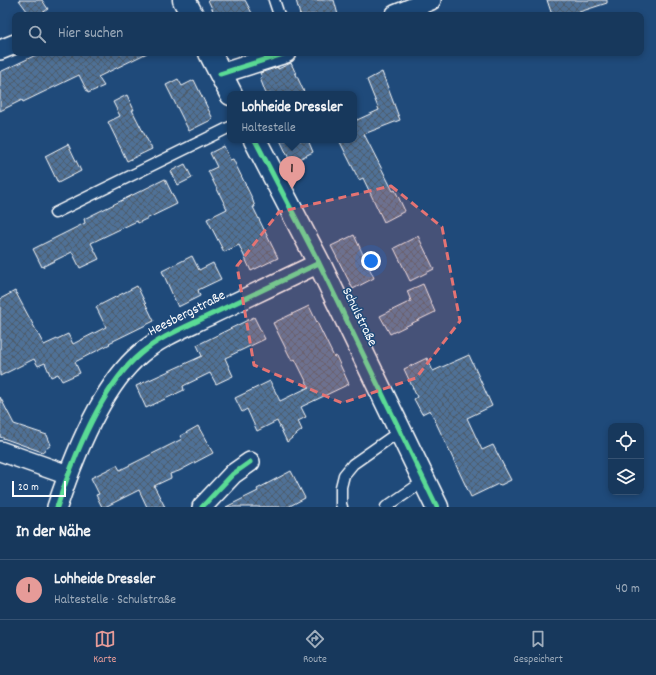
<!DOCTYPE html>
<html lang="de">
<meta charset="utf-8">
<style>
:root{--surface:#17385c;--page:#203f62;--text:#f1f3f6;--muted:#9eacbb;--line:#365272;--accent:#e69b98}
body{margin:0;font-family:Dekko,sans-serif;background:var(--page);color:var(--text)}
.controls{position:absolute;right:12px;bottom:12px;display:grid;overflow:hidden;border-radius:8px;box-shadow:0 2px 6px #0003}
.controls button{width:36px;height:36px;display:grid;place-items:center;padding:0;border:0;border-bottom:1px solid var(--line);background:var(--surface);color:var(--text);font:20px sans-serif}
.scale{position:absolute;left:12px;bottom:10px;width:54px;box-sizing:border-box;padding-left:4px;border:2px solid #fff;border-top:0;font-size:11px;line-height:14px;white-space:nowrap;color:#fff;-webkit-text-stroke:3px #1f4a7a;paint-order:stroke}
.you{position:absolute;left:371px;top:261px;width:14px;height:14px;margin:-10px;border:3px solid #fff;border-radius:50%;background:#1a73e8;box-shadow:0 0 0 6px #1a73e833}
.badge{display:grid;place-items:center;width:26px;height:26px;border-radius:50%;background:var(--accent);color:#111;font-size:13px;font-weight:700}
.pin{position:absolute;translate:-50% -33px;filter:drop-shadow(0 1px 2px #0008)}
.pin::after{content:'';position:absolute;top:21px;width:14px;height:12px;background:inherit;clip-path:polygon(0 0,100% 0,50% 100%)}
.popup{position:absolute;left:227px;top:91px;width:130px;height:52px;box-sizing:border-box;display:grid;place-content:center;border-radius:8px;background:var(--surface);filter:drop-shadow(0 1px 3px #0005);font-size:13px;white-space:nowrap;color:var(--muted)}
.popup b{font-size:15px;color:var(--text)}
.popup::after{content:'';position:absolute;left:50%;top:100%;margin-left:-8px;border:8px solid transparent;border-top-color:var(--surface)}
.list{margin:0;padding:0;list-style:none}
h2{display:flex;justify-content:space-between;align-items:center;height:52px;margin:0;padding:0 16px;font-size:17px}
h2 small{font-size:13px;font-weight:400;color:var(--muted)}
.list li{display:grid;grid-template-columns:26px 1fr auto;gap:12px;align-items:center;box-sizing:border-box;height:60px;padding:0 16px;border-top:1px solid var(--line)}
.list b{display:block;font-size:15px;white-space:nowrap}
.list p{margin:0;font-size:13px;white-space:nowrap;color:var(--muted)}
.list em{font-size:13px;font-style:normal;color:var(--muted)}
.icon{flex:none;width:22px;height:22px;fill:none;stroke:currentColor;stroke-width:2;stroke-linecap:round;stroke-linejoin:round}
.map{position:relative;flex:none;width:656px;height:507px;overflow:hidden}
.search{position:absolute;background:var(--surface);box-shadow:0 2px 6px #0003;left:12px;right:12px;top:12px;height:44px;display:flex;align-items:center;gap:10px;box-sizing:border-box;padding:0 14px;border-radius:8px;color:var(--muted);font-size:15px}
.sheet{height:112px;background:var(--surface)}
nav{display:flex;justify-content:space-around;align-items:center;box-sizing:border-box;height:56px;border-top:1px solid var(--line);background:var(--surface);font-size:11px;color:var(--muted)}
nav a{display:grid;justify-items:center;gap:2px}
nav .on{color:var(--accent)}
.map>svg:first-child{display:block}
.building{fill:url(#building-cross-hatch);stroke:#fff}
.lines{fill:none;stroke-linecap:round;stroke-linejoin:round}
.service-casing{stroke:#fff;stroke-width:13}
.minor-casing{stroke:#fff;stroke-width:22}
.tertiary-casing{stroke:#fff;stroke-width:25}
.service{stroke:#1f4a7a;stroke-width:10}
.minor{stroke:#1f4a7a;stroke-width:19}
.tertiary{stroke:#1f4a7a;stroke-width:22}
.cycleway-casing{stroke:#1f4a7a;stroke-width:8}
.cycleway{stroke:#5adb95;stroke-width:5}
.marked{fill:#e47373;fill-opacity:0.2;stroke:#e47373;stroke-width:3;stroke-dasharray:8 5;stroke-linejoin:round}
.labels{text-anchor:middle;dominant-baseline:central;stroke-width:3;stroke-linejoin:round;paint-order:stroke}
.street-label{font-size:14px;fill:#fff;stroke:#1f4a7a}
</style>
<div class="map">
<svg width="656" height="507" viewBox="0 0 656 507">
<defs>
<pattern id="building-cross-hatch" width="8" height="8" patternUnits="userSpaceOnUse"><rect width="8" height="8" fill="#507197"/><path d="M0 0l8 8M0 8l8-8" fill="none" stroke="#4e5b6a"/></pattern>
</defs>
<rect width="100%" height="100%" fill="#1f4a7a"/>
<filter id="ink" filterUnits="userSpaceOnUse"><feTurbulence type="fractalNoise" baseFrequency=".025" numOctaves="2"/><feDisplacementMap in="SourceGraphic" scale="8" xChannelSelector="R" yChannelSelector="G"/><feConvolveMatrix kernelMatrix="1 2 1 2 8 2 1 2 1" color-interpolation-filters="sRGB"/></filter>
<g filter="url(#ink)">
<!-- building -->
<path class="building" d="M19,0H42L48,9L39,15H30Z
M208,0H245L253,15H215Z
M296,0H334L338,15H300Z
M547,0H607V3L570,15H552Z
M40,53H147L98,77L104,86L88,93L79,75L23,102L22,100L0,111V72Z
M291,63L305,94H266L260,78L262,77L260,73L278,67V69Z
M382,72L400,120L364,134L393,191L395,190L405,211L384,222L363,178L359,180L339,140H354V115L357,120L379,110L367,80Z
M178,79L182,86L194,80L213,119L189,131L166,85Z
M127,95L134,110H132L152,149L127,161L108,122L120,116L113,102Z
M280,140H308L313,152L291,163Z
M68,144L81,171L58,183L45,156Z
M224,146L230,160L233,159L252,198L255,207H253L278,258L251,271L239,245L224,252L207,219L227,209L208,171L217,167L210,153Z
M185,164L192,178L178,185L171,171Z
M165,179L177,204L138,223L137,221L91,243L99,259L80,268L72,252L42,267L33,249L85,223L84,219Z
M354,235L374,278L353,289L331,246Z
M418,236L434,269L410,281L394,248Z
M192,256L199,270L213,263L221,279L198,290L200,296L178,307L162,271Z
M423,284L435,312L390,334L380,316L411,301L407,291Z
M137,286L154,321L109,343L110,344L75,362L80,373L62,381L58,374L51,377L45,363L38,366L34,359L0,376V299L15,291L44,345L68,334L73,344L106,327L96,307Z
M309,306L334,357L336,356L349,384L301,407L306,417L298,421L302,430L287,442L277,421L257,431L247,409L242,412L235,398L270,381L280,401L309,387L295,359L292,361L273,323Z
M254,317L265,339L225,358L233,376L216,384L210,373L183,386L184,390L146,408L136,386L202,356L197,345Z
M469,355L492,406L467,418L482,450L493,445L511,480L501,485L498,484L471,497L430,410L422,414L414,399L417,397L404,369L427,358L433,371Z
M0,397L14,424L47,435L51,445L42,452L0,437Z
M198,426L213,453L179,471L170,474L171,478L154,486L165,507H147L139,490L105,507H102L96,495L99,494L91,478L117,465L120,470L182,439L180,436Z
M291,471L305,498L288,507H226L258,491L257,489Z"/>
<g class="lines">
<!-- service casing -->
<g class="service-casing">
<path id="service" d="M274,0L279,15
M55,213L230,127
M342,507L341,504V487L344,475L353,464L400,431
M386,507L424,481"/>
</g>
<!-- minor casing -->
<g class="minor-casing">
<path id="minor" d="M395,15L431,0
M0,50L15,44
M220,74L286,53
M0,451L68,475
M57,507C73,459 101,387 140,354C161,336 188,326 212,314C248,297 283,280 319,263
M202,507L233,474L250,462"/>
</g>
<!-- tertiary casing -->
<g class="tertiary-casing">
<path id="tertiary" d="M184,0L192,15
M210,53L231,94
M255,140L319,263L437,507"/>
</g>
<!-- service -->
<use href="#service" class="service"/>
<!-- minor -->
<use href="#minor" class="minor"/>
<!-- tertiary -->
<use href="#tertiary" class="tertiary"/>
<!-- cycleway casing -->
<g class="cycleway-casing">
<path id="cycleway" d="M220,74L286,53
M255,140L319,263L437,507
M57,507C73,459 101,387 140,354C161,336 188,326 212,314C248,297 283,280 319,263
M202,507L233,474L250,462"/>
</g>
<!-- cycleway -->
<use href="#cycleway" class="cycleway"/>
</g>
</g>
<!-- marked area -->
<path class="marked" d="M391,186L442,227L460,321L416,378L342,403L254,365L237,266L279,212Z"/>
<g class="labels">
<!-- street labels -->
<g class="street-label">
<text transform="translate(187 314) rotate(-27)">Heesbergstraße</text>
<text transform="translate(359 317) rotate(64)">Schulstraße</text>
</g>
</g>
</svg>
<div class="controls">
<button><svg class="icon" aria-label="locate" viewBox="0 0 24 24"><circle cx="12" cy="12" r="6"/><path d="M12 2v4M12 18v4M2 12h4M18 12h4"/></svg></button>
<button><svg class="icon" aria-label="layers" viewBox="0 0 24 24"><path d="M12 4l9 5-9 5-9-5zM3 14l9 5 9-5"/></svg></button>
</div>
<div class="scale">20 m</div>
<div class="you"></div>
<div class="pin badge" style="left:292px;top:189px">1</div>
<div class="popup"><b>Lohheide Dressler</b>Haltestelle</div>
<div class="search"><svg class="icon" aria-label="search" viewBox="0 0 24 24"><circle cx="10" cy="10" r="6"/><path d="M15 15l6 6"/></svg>Hier suchen</div>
</div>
<section class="sheet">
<h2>In der Nähe<small></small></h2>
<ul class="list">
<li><span class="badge">1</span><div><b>Lohheide Dressler</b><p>Haltestelle · Schulstraße</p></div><em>40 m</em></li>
</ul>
</section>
<nav>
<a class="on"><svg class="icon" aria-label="map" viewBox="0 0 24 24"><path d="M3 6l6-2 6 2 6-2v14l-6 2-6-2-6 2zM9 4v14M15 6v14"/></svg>Karte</a>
<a><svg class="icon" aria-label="directions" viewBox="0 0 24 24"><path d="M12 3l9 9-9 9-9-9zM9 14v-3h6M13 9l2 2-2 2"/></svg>Route</a>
<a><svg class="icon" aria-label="saved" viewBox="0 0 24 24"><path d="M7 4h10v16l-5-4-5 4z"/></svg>Gespeichert</a>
</nav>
